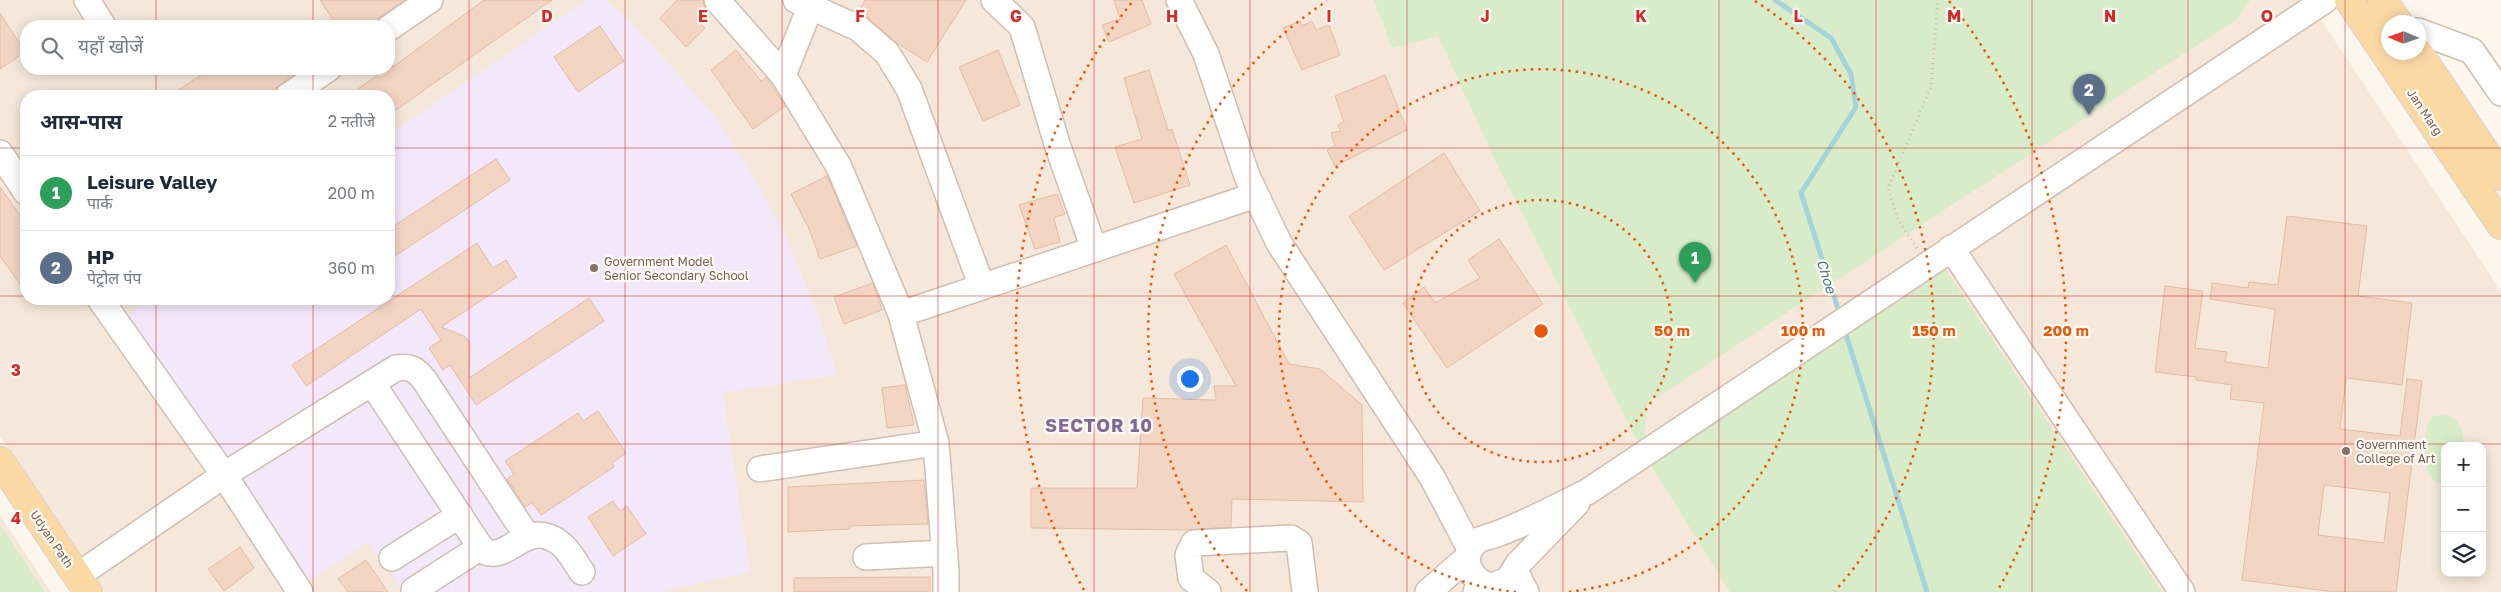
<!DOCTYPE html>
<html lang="hi">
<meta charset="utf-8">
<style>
:root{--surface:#fff;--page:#f6f6f7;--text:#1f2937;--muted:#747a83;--line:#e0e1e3;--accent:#7c3aed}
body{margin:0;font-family:"Golos Text","Noto Sans Devanagari",sans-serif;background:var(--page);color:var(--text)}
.controls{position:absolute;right:15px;bottom:15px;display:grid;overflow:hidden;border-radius:10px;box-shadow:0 2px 12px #0003}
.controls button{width:45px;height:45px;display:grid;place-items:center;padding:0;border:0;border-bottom:1px solid var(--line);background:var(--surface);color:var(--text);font:25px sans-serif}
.compass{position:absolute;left:2381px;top:15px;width:45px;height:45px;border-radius:50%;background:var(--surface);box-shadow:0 2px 12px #0003;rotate:272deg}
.you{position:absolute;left:1189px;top:378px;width:18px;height:18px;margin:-12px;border:4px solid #fff;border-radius:50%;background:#1a73e8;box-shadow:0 0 0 8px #1a73e833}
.badge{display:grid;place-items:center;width:32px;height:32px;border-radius:50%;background:var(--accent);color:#fff;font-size:16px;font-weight:700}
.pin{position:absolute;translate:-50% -41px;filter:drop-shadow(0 1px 2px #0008)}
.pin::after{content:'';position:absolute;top:26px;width:18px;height:15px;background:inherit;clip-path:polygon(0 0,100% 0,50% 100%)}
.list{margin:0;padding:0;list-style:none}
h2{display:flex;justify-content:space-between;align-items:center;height:65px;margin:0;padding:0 20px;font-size:21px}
h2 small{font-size:16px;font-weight:400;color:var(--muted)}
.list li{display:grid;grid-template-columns:32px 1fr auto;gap:15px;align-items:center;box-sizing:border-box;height:75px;padding:0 20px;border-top:1px solid var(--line)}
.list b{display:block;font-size:19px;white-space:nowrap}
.list p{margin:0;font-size:16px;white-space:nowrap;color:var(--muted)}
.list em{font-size:16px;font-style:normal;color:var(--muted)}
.icon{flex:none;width:28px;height:28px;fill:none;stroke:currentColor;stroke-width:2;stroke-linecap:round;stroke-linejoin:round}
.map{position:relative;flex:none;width:2501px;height:592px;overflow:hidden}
.search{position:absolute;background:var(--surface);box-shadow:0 2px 12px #0003;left:20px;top:20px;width:375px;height:55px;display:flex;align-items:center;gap:12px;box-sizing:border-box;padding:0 18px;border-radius:20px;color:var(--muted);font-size:19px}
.panel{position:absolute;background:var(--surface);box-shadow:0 2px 12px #0003;left:20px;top:90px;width:375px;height:215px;border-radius:20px}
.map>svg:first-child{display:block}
.residential{fill:#f5e8da;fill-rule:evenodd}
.education{fill:#f3e8fa}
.green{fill:#d8ecc9}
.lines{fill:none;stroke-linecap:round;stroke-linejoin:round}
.stream{stroke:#a5d3da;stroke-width:5}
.building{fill:#f3d5c3;stroke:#e6bba3;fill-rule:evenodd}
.minor-casing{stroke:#d1beb0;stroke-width:28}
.major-casing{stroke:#dad1cd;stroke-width:30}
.path{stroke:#d9b8a5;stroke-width:3;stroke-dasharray:1 4;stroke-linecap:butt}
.minor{stroke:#fff;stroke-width:25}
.major{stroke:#fbd9a5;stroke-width:28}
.grid{fill:none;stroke:#d62828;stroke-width:1;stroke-opacity:0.55}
.ring{fill:none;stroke:#e8590c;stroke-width:2.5;stroke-dasharray:2.5 5}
.education-dot{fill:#8d6e63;stroke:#fffaf3;stroke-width:2}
.labels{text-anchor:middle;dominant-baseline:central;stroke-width:4.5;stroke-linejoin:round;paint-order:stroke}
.street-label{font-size:12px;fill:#7a5c4d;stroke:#fffaf3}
.education-label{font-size:12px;fill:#785e54;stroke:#fffaf3;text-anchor:start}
.water-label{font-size:14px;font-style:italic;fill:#437c86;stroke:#fffaf3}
.district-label{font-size:18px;font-weight:bold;letter-spacing:1px;fill:#846695;stroke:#fffaf3}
.grid-label{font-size:16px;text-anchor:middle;font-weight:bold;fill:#d62828;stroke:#fffaf3;stroke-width:4.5;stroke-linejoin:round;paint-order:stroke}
.centre{fill:#e8590c;stroke:#fffaf3;stroke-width:2.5}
.ring-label{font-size:15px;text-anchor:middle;font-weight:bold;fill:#e8590c;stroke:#fffaf3;stroke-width:4.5;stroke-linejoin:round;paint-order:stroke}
</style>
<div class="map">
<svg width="2501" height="592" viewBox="0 0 2501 592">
<rect width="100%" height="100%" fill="#fdf6ec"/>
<!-- residential -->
<path class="residential" d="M0,0H2308L2501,291V592H105L0,436ZM26,26H389V69H26ZM26,96H389V299H26ZM2445,446H2482V573H2445Z
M0,515L51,592H0Z"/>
<!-- education -->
<path class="education" d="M586,0H605L629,20L711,111L753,175L786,236L819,317L837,375L723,393L750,572L660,592H403L368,542L308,582L128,314L150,299H389V135Z"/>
<!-- green -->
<path class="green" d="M1374,0H2250L2237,19L1647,404L1644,454L1946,270L2162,592H1730L1644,454L1496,162L1438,36L1392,48Z
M2442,415C2460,417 2465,430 2463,446H2445V483H2437C2420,473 2426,444 2427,426C2429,417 2433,416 2442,415Z
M0,524L45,592H0Z"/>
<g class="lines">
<!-- stream -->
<path class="stream" d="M1775,0L1831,38L1851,74L1856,107L1801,193L1840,315
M1844,328L1927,592"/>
</g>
<!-- building -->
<path class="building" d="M320,0H405L366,26H337Z
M484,0H552L389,115V96H348L392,65L393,67Z
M677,0H703L705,8L696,19L705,28L686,47L660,18Z
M865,0H966L927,62L897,43L867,17L858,12Z
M1114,0H1142L1151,24L1109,42L1102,25L1120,19Z
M0,13L25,52L0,69Z
M1300,21L1302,26L1312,21L1316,30L1329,25L1340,55L1302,70L1283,28Z
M600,26L624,61L578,92L554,57Z
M736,50L761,81L766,77L785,106L753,129L711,70Z
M998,50L1020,105L983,121L959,67Z
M210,69H303L264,96H169Z
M1149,70L1168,130L1172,129L1190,185L1134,203L1115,147L1142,139L1124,78Z
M1385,75L1407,130L1335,166L1327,150L1335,146L1331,133L1341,131L1338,125L1344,122L1335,96Z
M1444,153L1480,211L1384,270L1349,216Z
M496,159L510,180L389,260V229Z
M827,176L857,246L820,259L809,229L791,194Z
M0,187L26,224V293L0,256Z
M1057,194L1065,214L1054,218L1060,242L1035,249L1019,205Z
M2287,216L2367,226L2358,296L2412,303L2402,385L2346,378L2340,429L2400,436L2407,379L2422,381L2396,592H2335L2242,580L2264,403L2230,399L2232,385L2196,380V377L2155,372L2165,286L2203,291L2195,348L2227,352L2225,362L2268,368L2275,309L2210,299L2212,283L2248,288L2249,282L2278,285ZM2324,485L2390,493L2384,543L2318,535Z
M1499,239L1543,304L1447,368L1403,303L1424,287L1435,303L1480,278L1468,260Z
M477,243L493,268L506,260L517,277L441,327L464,336L468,340L470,346L469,378L589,298L604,321L476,405L450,365L443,370L429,348L441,340L421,309L306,386L292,365Z
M1226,245L1289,364L1320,369L1362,405L1363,502L1232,499L1231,527L1190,530L1031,528V488H1137L1143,398L1216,400L1214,386H1236L1174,274Z
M873,283L882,310L844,324L834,297Z
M905,385L914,425L887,428L882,388Z
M598,411L626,453L612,463L614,467L541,515L532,502L525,507L507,479L514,474L505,461L578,413L583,421Z
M924,480L928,524L850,526V529L788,532V487Z
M613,501L620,511L627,506L646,534L613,556L588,517Z
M240,547L254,568L224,591L208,569Z
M366,560L388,592H348L338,579Z
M904,577H930V592H794V578Z"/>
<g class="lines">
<!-- minor casing -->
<g class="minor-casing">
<path id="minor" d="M87,0L103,26
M717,0L783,75L839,167L901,314L936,443L946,571V592
M796,0L858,28L887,53L909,89L982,287
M994,0L1022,27L1058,147L1094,249
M1179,0L1206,54L1247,176L1279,243L1432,477L1470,549
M389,28L430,0
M2418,31L2472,51L2501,93
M783,75L813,0
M288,96L328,69
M0,153L26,192
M1951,248L2182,592
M100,299L224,475L300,592
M901,314L1256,195
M372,383L483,551C510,564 525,516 561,544C569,550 576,564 582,572
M760,469L936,443
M866,557L945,553
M392,558L460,515
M1515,571L1526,592
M77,576L224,475L396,368C411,366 416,369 425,381L527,536
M1490,586C1471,580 1458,558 1476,542C1482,537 1490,537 1497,534C1528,523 1557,506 1587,492L2325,0
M414,590L481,547
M1208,592L1191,578L1188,555L1194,543L1291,538L1299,543L1305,592
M1428,592L1467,558
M1476,592L1508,580L1518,564L1577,503"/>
</g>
<!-- major casing -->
<g class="major-casing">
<path id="major" d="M2349,0L2501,225
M2382,0L2398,22
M2418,52L2501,176
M0,461L88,592"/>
</g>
<!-- path -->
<path class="path" d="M1917,248L1898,220L1888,188L1931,87L1938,0"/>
<!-- minor -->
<use href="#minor" class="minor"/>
<!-- major -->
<use href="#major" class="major"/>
</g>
<!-- grid -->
<path class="grid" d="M156,0V26M313,0V26M469,0V592M625,0V592M782,0V592M938,0V592M1094,0V592M1250,0V592M1407,0V592M1563,0V592M1719,0V592M1876,0V592M2032,0V592M2188,0V592M2345,0V592M156,69V96M313,69V96M0,148H26M389,148H2501M0,296H26M389,296H2501M156,299V592M313,299V592M0,444H2501"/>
<!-- distance rings -->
<g class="ring">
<circle cx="1541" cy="331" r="131"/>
<path d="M1516 592A262 262 0 1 1 1566 592"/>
<path d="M1247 591A393 393 0 0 1 1327 1M1755 1A393 393 0 0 1 1835 591"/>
<path d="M1084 590A525 525 0 0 1 1133 1M1949 1A525 525 0 0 1 1998 590"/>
</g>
<!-- markers -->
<g class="education-dot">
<circle cx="594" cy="268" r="5"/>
<circle cx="2346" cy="451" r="5"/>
</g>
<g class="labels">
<!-- street labels -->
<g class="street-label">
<text transform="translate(2425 112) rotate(56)">Jan Marg</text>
<text transform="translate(52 539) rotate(56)">Udyan Path</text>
</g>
<!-- education labels -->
<g class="education-label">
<text x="604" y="261">Government Model<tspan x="604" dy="14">Senior Secondary School</tspan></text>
<text x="2356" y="444">Government<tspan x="2356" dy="14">College of Art</tspan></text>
</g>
<!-- water labels -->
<g class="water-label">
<text transform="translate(1827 276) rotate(72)">Choe</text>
</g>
<!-- district labels -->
<g class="district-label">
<text x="1099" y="425">SECTOR 10</text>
</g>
</g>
<g class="grid-label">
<text x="547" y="22">D</text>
<text x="703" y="22">E</text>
<text x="860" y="22">F</text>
<text x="1016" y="22">G</text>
<text x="1172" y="22">H</text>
<text x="1329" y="22">I</text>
<text x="1485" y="22">J</text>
<text x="1641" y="22">K</text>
<text x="1798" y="22">L</text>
<text x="1954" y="22">M</text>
<text x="2110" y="22">N</text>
<text x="2267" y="22">O</text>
<text x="16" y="376">3</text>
<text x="16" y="524">4</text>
</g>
<circle cx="1541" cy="331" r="8" class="centre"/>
<g class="ring-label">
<text x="1672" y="336">50 m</text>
<text x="1803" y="336">100 m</text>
<text x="1934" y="336">150 m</text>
<text x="2066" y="336">200 m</text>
</g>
</svg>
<div class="controls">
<button>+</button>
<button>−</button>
<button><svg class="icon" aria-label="layers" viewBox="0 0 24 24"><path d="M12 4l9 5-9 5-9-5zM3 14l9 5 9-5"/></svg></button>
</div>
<svg class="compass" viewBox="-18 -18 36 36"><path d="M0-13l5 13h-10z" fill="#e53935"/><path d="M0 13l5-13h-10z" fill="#747a83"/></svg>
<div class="you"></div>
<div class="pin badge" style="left:1695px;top:283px;background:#2e9e5b">1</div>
<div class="pin badge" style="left:2089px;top:115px;background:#5c6f8a">2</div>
<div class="search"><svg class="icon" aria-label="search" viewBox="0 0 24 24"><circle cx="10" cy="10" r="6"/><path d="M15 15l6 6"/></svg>यहाँ खोजें</div>
<section class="panel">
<h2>आस-पास<small>2 नतीजे</small></h2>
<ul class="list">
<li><span class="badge" style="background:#2e9e5b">1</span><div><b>Leisure Valley</b><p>पार्क</p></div><em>200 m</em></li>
<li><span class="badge" style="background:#5c6f8a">2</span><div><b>HP</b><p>पेट्रोल पंप</p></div><em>360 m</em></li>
</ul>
</section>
</div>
